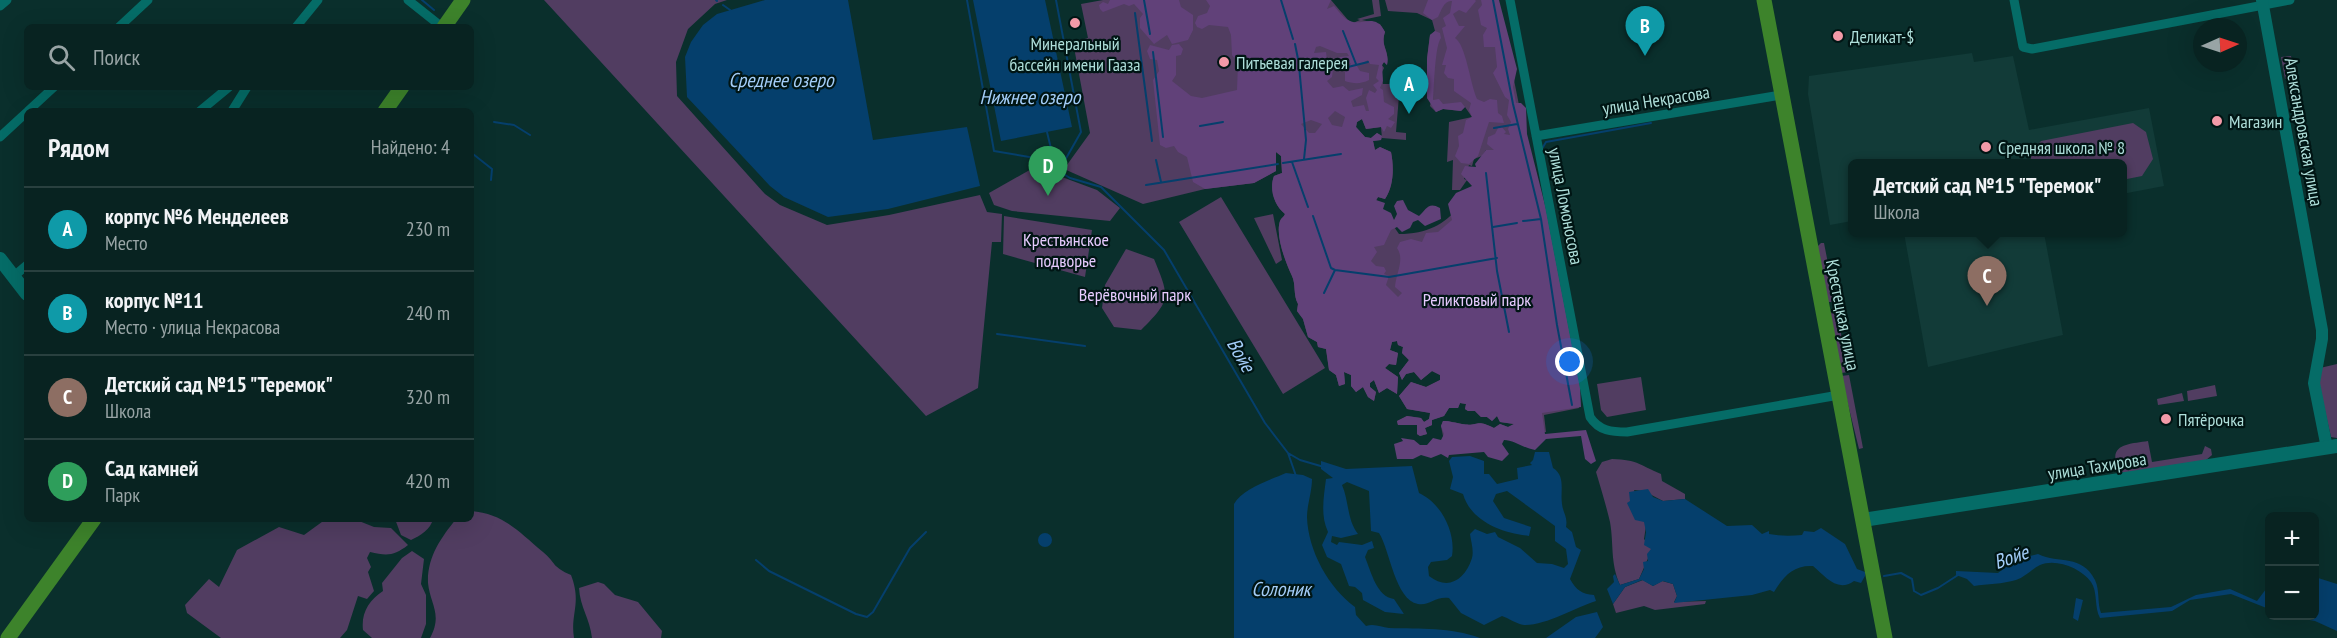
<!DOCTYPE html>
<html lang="ru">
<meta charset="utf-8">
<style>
:root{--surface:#082321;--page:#162f2e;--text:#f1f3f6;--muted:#98a4a5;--line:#29403f;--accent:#db2777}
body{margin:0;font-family:"PT Sans Narrow",sans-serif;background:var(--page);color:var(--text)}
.controls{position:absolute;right:18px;bottom:18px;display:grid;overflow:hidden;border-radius:9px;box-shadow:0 6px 24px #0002}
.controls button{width:54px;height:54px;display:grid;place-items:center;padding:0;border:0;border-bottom:2px solid var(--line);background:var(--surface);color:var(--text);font:30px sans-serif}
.compass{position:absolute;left:2193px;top:18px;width:54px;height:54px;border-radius:50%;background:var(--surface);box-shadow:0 6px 24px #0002;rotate:87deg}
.you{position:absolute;left:1570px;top:362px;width:21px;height:21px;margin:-15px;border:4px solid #fff;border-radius:50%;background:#1a73e8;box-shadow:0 0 0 9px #1a73e833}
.badge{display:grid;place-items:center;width:39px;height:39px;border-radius:50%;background:var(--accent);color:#fff;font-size:20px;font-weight:700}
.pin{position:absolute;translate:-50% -50px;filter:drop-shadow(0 2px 3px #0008)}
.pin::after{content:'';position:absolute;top:32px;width:21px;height:18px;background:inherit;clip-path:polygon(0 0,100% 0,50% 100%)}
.popup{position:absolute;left:1848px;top:159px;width:279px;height:78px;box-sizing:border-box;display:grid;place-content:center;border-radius:9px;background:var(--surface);filter:drop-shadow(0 2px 4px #0005);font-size:20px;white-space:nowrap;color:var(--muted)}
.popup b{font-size:22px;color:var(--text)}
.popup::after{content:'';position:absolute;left:50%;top:100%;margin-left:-12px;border:12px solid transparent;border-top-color:var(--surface)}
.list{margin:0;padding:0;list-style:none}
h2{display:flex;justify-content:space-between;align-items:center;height:78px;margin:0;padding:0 24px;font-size:26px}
h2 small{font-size:20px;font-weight:400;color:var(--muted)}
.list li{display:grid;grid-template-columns:39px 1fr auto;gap:18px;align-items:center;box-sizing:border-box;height:84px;padding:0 24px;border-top:2px solid var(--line)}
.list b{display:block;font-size:22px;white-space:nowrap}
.list p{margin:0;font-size:20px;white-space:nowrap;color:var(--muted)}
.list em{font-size:20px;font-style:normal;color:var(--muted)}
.icon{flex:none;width:33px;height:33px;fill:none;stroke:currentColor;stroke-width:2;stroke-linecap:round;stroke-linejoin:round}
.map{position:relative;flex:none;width:2337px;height:638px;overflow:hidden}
.search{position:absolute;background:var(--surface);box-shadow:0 6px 24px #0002;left:24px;top:24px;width:450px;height:66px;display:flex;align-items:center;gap:15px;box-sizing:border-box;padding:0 21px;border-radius:9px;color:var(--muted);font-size:22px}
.panel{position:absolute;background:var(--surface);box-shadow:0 6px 24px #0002;left:24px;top:108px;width:450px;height:414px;border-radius:9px}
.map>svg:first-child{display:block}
.built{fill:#123b38}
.green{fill:#513d61}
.forest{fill:#614179;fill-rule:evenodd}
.water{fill:#053f6c}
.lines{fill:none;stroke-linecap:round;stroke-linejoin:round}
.stream{stroke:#053f6c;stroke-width:2}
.minor{stroke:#056c67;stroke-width:9}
.tertiary{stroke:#056c67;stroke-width:12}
.secondary{stroke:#056c67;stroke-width:14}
.primary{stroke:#3d832b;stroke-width:15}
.poi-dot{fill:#f39aa8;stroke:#001514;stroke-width:2}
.labels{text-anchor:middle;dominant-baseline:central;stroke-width:4.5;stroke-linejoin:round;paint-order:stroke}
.poi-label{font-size:18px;fill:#aedfda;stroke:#001514;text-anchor:start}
.street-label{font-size:18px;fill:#aedfda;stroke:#001514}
.park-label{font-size:18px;fill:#e7cbff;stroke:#001514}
.water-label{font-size:20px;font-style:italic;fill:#a3cdf8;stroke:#001514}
</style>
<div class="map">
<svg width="2337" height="638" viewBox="0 0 2337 638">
<rect width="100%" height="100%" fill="#0a2f2c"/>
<!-- built -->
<path class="built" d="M1972,53L1974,62L2013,56L2029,130L2149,108L2164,186L2122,194V164H1852V221L1830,225L1808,94L1809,76Z
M1904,233H2044L2063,335L1928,367Z"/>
<!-- green -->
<path class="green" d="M544,0H727L715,4L688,29L676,62L677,96L765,194L780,205L827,225L889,215L980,195L987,212L1002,214L1001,242H992L978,388L926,416Z
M1103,0H1331L1348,20L1353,23L1360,20L1357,19L1374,14L1372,0H1379L1381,16L1362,20L1380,24L1385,32C1380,47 1390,50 1387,65L1384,62L1382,65L1384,68L1381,74L1383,84H1400L1396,132L1406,133V140L1382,138L1381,127L1366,129L1362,119L1357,122L1356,127L1365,137L1371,138L1377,133L1382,136L1381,140L1373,141L1375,150L1380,147L1391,152C1394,167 1394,186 1385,199L1378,197L1376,201L1399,234C1456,234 1468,193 1493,150H1486L1482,156L1474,159L1472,166L1469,165L1464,179L1467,180L1460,190H1452L1453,160L1447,162L1449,122L1472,117L1465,107L1461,111L1443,109L1436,112L1430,106L1431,101L1427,98V59L1430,35L1435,31L1432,20L1417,13L1388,11L1385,0H1498L1519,105L1546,213L1579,408L1544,415L1546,432L1443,436L1441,426L1443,421C1451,421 1455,423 1462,424C1479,427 1475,418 1494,428L1500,424L1508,427L1514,424L1500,422L1497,416L1492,421L1487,417H1481L1475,411H1468L1465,409L1466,404L1460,403L1458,408H1449L1444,416L1432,420V425L1425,428L1427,434L1420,436L1417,434L1418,425H1398L1397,421L1407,416L1421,418L1424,422L1429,419L1431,413L1407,409L1399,396L1411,382L1426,387L1440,380V375L1432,371L1421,380L1414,372L1406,374L1402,380L1399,373L1409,360L1402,353L1403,347L1398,345L1397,341L1392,342L1390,350L1398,353L1396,365L1389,364L1385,368L1398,377L1397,394L1387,388L1379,393L1374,380L1370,383V387L1376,392L1374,401L1368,397L1363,387L1356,392L1351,386V375L1344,372L1345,384L1339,386L1336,375L1329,370L1326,349L1318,347L1317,342L1308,337L1303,319L1297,311L1298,304C1293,295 1296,284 1292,276C1286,263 1275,236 1280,221C1281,218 1284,217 1285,214C1274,205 1269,189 1274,176L1282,173L1281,156L1276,152V171L1254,183L1205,189L1143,204L1064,169L1090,133L1073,42L1088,38L1081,4Z
M2291,56L2296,78L2285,79L2281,57Z
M2299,97L2304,123L2295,124L2290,98Z
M2133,123L2146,132L2153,159L2142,176L2122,180V164L2031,163V152L2041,141Z
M2307,124L2309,138L2299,143L2296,127Z
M1035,167L1097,190L1120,208L1110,221L1012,211L994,205L989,193Z
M1221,197L1325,368L1283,394L1179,222Z
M1273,214L1282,260L1276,264L1254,218Z
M1004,216L1092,230L1085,277L1003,254Z
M1821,243H1824L1835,299L1831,302H1828L1817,247Z
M1126,249L1154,259C1170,298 1171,300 1141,330L1114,327L1102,308L1105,285Z
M1836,310L1849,372L1841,373L1830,313Z
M2337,364V438L2331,437L2320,389V368Z
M1849,375L1863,448L1859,449L1841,376Z
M1641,377L1646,410L1607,417L1601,410L1597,384Z
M2215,385L2217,396L2188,401L2187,391Z
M2182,393L2184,401L2158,405L2157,399Z
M2148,441L2152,462L2202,454L2205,446L2211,449L2212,455L2206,460L2124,473L2120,471C2105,444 2129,444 2148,441Z
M1612,459C1639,460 1639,465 1661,474L1662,481L1685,494V499L1663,501L1644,491L1634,490L1646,526L1644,539L1652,549L1639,579L1620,585C1610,562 1614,545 1610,522C1606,505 1601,489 1596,472L1602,462Z
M471,511C504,514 518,531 543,552C556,563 552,567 571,575C582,604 570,613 574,638H430C443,614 430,604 428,583C427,557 441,538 456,519H471Z
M326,519H354L374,527L391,528L408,545C394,556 387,556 370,552L367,558L371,567L368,572L374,591L367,599L358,596L347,630L340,638H221L187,613L185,605L209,579L219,587L237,550L279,527L304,535Z
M395,519H433C431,529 420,536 411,540L401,535Z
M412,551L424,559L421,584L426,595V624L421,638H372L363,630C361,613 369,600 383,591L382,583L402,558Z
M1643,580L1653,586L1662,581L1673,584L1677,596L1674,602L1706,601L1705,604L1655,610L1644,606L1616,613L1613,604L1625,587Z
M598,582L604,584L615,595L638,602L662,631L661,638H592C590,619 580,607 579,588Z"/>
<!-- forest -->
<path class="forest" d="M1110,0H1179L1181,7L1193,15V30L1188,40L1172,44L1167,35L1154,44L1140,28V18L1143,14L1134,4L1129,6L1124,4L1103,12L1100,9L1099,5L1103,2L1108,4Z
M1206,0H1331L1327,9L1334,6C1338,10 1342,17 1348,20C1360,28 1375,11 1385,32C1380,47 1390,50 1387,65L1384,62L1382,65L1383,81L1380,88L1383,90L1384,102L1394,107V114L1388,119L1395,122L1391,128L1387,126L1384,132L1381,127L1366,129L1362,119L1357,122L1356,127L1365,137L1371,138L1377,133L1382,136L1381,140L1373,141L1375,150L1380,147L1391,152C1394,167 1394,186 1385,199L1378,197L1376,200L1385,203L1383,209L1391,213L1394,220L1397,214L1394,206L1397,201L1403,200L1408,210L1419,216C1426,210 1428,201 1440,208L1441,219L1425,226L1418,220L1413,222L1410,228L1402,232L1397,227L1391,230L1384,245L1374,247L1377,252L1371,261L1376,266L1384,267L1386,271L1384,274L1389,276L1386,285L1398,297L1402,293L1395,287C1396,273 1405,259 1397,248L1400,242L1411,239L1422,242L1426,233L1438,232L1452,220L1448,204L1456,193L1472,186L1461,174L1465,166L1476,167L1475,164L1486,150H1494L1487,144L1488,137L1495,134L1498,128L1501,126L1506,132L1504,134L1510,135L1508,129L1511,122L1507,115L1509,100L1505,97L1493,73L1497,67L1495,47H1484L1483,35L1487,28L1481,25L1478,10L1482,5L1481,0H1499L1517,69L1513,87L1516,103H1521L1526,108L1527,134L1546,209L1580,386L1581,407L1542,413L1545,434L1586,430L1596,461L1591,464L1585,459L1581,436L1546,439L1535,450C1523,448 1514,440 1504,440L1502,444L1509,454L1502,461L1488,457L1484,452L1449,455L1448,458L1441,454L1431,458L1421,455L1413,459H1397L1394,444L1403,441L1401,438L1414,440L1420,445H1427L1433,438L1441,440L1444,434L1441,426L1443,421C1451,421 1455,423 1462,424C1479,427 1475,418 1494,428L1500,424L1508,427L1514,424L1500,422L1497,416L1492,421L1487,417H1481L1475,411H1468L1465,409L1466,404L1460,403L1458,408H1449L1444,416L1432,420V425L1425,428L1427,434L1420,436L1417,434V425H1398L1397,421L1407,416L1421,418L1424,422L1429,419L1430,413L1407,409L1399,396L1411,382L1426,387L1440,380V375L1432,371L1421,380L1414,372L1406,374L1402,380L1399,373L1409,360L1402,353L1403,347L1398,345L1397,341L1392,342L1390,350L1398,353L1396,365L1389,364L1385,368L1398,377L1397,394L1387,388L1379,393L1374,380L1370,383V387L1376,392L1374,401L1368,397L1363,387L1356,392L1351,386V375L1344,372L1345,384L1339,386L1336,375L1329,370L1326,349L1318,347L1317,342L1308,337L1303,319L1297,311L1298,304C1293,295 1296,284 1292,276C1286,263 1275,236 1280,221C1281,218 1284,217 1285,214C1274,205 1269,189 1274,176L1282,173L1281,156L1276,152V171L1254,183L1205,189L1193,182L1187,157L1178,152L1174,146L1166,148L1160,145L1153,80L1159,71L1157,60L1150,59L1147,51L1150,45L1169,50L1172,45L1179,44L1183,49L1181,55L1176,56V75L1172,81L1191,96L1202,98L1237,90L1238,63L1232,55L1231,35L1228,27L1209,25L1202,29L1197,27L1195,23L1198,16L1207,13L1210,6ZM1320,46L1337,53H1347L1349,56L1340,57L1333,63L1327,60L1326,52L1314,53L1316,47ZM1368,60L1370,64L1379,65L1376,78L1379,81L1373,85L1377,90L1375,93L1369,90L1366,98L1369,111H1366L1364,105L1353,107L1351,101L1362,95L1363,88L1349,91L1343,86L1333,88L1327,81L1332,77L1333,70H1340L1351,63L1348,71H1345V81C1354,84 1361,84 1369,80V73L1360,71L1357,66ZM1335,111L1345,117L1342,127L1332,125L1328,118ZM1311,120L1322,124L1315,133H1309L1301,124Z
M1428,0H1475L1476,1L1466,13L1459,10L1453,14L1459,26H1465L1455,38C1466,45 1470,83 1477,99L1484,102L1490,99L1497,100L1498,113L1502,116L1504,123L1489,122L1478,156L1469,164L1461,163L1455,156L1459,146L1458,136L1463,133L1466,120L1472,117L1469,110L1471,103L1454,91V79L1448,78L1444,73L1446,65H1442L1447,48L1442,28L1446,26L1443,18L1450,13L1452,1C1444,0 1441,11 1438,17L1432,20L1423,13Z
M1435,31L1440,33L1441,38C1435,45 1434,87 1433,100L1439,99L1443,104L1461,102L1465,107L1461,111L1443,109L1436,112L1427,98V59L1430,35Z"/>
<!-- water -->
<path class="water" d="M765,0H848L873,140L967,127L980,186L888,209L828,217L784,197L770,186L687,97L685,57L691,42L703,25L717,14Z
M973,0H1045L1072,127L1001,141Z
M1535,452H1549L1553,468C1566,476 1560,491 1562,504C1563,513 1568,517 1566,527L1572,532L1576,547L1581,550L1570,579C1576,590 1582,594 1594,595L1596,601C1576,607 1545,626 1524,625C1517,624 1508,618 1502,616L1484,625L1461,613L1449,598C1435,596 1430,606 1418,604C1395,600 1390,550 1379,533L1371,531L1369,491L1347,482L1342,485C1349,501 1347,520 1358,534L1341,538L1332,536L1331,542L1337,545L1339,542L1362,545L1372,541L1374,548L1368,550L1365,557C1371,572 1377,597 1394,599L1404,614L1385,612L1363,600L1362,593L1355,587L1349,586L1341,564L1327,557L1322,545L1328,532C1320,515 1324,496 1326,479L1333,478L1321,469V461L1346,469L1412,466L1419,493C1441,503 1456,532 1452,556L1447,560L1431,562L1428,567L1429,576C1448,591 1465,580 1472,558C1474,550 1471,542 1470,534L1475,529L1487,534L1495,532L1498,537L1520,548L1537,563L1552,564L1564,568L1568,564L1566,549L1555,541V526L1507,491L1496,494L1493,501L1504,518L1531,527L1529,536C1503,533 1471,522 1463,494L1450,489L1453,477L1449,461L1452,457L1470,456L1484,461V474H1489L1497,484L1518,479L1517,468L1532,465L1530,463L1533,460Z
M1286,473L1303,475L1312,479C1312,492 1307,505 1307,517C1308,551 1329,588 1355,607L1356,615L1366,626C1374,623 1381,627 1389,628C1421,629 1450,627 1480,638H1234V504C1242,489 1270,480 1286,473Z
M1648,489L1653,497L1663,501L1685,499L1727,526L1752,525L1762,534L1769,531V534C1780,536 1790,536 1802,535L1804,531L1814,532L1821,528L1845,544L1857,569L1865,572V576L1861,583L1854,581C1837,593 1825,576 1813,566C1793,565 1784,576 1774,592L1770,590L1752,595L1674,603L1677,596L1673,584L1663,581L1653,586L1642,580L1625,587L1613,604L1607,589L1614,582L1613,576L1615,574L1620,585L1639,579L1644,569L1643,562L1648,561L1647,554L1651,549L1644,545L1646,532L1644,522L1635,520L1627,503L1630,501L1629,492Z
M1038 540a7 7 0 1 1 14 0a7 7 0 1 1-14 0Z
M2038,554C2059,564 2082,554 2095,580C2100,590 2097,603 2101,613L2171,607L2196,595L2230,589L2257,601L2269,585V609L2231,594L2190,600L2172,611L2100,618C2094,607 2098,592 2091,582C2081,568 2056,558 2040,565C2032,569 2025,577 2016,580C2003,584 1987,584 1974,586L1967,579L1956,575V571L1998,573L2015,560Z
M2315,577L2337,584V631L2315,621L2287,616H2314Z
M2076,598L2083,600L2078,621L2073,618Z
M1597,612L1603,627L1595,638H1546L1576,617Z"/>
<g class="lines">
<!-- stream -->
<path class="stream" d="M422,0L434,10
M716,0L717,1
M967,0L994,151L1053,161
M1056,0L1081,132L1060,169
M1144,0L1150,34
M1281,0L1293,39
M1493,0L1513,104L1541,219L1557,325L1572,405
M723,5L730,10
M1135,13L1152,141
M1343,31L1356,64
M1295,44L1298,59
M1153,52L1163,137
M1299,66L1306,140L1304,159
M1348,67L1368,62
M494,122L514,125L530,135
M1200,126L1223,122
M1494,128L1517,124
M1047,132L1054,161L1062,173L1070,178L1101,187L1164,250L1265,423L1288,453L1296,476
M1543,147L1546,142L1651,123
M473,154L492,169L491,180
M1156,160L1161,182
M1292,162L1308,207
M1283,163L1341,154
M1486,173L1497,271L1509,332
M1146,185L1278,164
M1313,216L1331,268L1335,270L1389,277L1497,258
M1523,221L1541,219
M1493,227L1517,223
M1324,293L1335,270
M997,334L1085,346
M1288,453L1300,460L1324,467
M756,560L769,571L856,614L867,617L873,612L910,548L926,532
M1884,576L1901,573L1912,579L1914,591L1921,595L1938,588L1958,575"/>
<!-- minor -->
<path class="minor" d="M408,0L442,27
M1510,0L1590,417C1599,431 1612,432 1627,432L1839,395
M2014,0L2023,47L2032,49L2290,0
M0,6L7,0
M119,27L148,0
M296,27L318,0
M28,111L54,87
M200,111L229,87
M232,111L247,87
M1536,136L1781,95
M0,137L27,112
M13,277L27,265"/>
<!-- tertiary -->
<path class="tertiary" d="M2262,0L2322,330V339L2314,383L2327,448"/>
<!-- secondary -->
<path class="secondary" d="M0,259L27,294
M1863,520L2337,446"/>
<!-- primary -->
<path class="primary" d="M1764,0L1885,638
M444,27L463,0
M385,111L402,87
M8,638L94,519"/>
</g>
<!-- markers -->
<g class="poi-dot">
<circle cx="1075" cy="23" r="6"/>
<circle cx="1838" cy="36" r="6"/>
<circle cx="1224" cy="62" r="6"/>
<circle cx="2217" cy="121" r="6"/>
<circle cx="1986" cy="147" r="6"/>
<circle cx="2166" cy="419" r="6"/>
</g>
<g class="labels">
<!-- poi labels -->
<g class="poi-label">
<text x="1850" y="36">Деликат-$</text>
<text x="1075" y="43" text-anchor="middle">Минеральный<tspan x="1075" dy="21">бассейн имени Гааза</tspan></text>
<text x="1236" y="62">Питьевая галерея</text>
<text x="2229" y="121">Магазин</text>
<text x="1998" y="147">Средняя школа № 8</text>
<text x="2178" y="419">Пятёрочка</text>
</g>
<!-- street labels -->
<g class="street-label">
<text transform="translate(1656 100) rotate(-9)">улица Некрасова</text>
<text transform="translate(2304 132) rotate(80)">Александровская улица</text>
<text transform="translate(1566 206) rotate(79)">улица Ломоносова</text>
<text transform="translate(1843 315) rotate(79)">Крестецкая улица</text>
<text transform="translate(2097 466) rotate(-9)">улица Тахирова</text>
</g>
<!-- park labels -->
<g class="park-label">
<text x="1066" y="239">Крестьянское<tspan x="1066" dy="21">подворье</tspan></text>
<text x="1135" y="294">Верёвочный парк</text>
<text x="1477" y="299">Реликтовый парк</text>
</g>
<!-- water labels -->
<g class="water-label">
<text x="781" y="80">Среднее озеро</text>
<text x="1030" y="97">Нижнее озеро</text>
<text transform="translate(1241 355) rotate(60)">Войе</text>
<text transform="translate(2011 557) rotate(-19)">Войе</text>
<text x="1281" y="589">Солоник</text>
</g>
</g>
</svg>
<div class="controls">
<button>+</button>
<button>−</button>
</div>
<svg class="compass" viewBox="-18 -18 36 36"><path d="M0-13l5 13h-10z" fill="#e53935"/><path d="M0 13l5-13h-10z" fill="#98a4a5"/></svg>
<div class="you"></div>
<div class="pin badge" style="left:1409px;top:114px;background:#0f9aa8">A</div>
<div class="pin badge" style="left:1645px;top:56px;background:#0f9aa8">B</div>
<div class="pin badge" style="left:1987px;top:306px;background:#8d6e63">C</div>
<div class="popup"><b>Детский сад №15 &quot;Теремок&quot;</b>Школа</div>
<div class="pin badge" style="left:1048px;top:196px;background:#2e9e5b">D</div>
<div class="search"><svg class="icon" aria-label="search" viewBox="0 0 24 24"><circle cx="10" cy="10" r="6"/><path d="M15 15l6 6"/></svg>Поиск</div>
<section class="panel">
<h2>Рядом<small>Найдено: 4</small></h2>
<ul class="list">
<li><span class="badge" style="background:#0f9aa8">A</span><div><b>корпус №6 Менделеев</b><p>Место</p></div><em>230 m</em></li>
<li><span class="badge" style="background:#0f9aa8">B</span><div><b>корпус №11</b><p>Место · улица Некрасова</p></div><em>240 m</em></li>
<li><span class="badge" style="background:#8d6e63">C</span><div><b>Детский сад №15 &quot;Теремок&quot;</b><p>Школа</p></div><em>320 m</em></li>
<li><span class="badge" style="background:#2e9e5b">D</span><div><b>Сад камней</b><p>Парк</p></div><em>420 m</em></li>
</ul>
</section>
</div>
